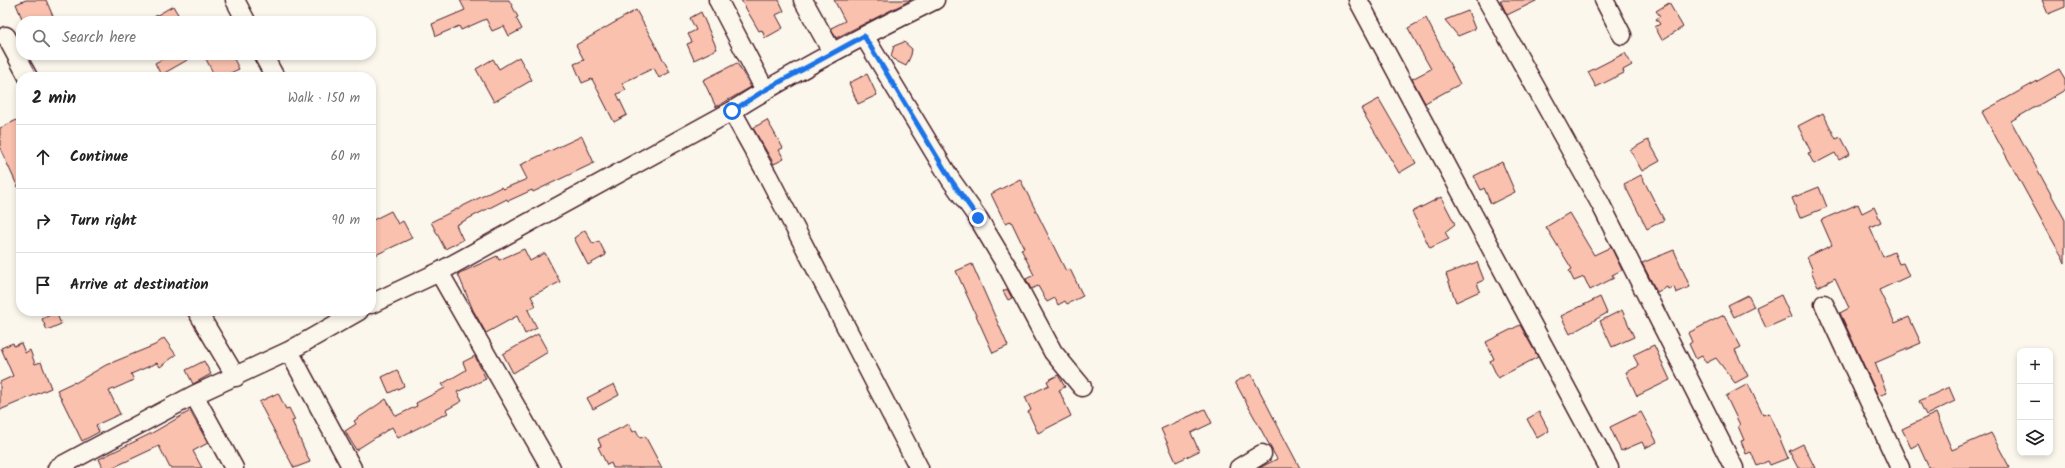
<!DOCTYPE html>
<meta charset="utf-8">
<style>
:root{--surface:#fff;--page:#f6f6f6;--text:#222;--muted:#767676;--line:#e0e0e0}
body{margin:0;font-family:Kalam,sans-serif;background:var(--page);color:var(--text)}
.controls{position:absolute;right:12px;bottom:12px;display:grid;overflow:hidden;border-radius:8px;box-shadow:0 2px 6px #0003}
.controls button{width:36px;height:36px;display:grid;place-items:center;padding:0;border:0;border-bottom:1px solid var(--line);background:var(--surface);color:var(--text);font:20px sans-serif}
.stop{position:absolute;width:12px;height:12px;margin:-9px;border:3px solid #1a73e8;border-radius:50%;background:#fff}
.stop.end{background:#1a73e8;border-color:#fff;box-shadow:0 1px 4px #0008}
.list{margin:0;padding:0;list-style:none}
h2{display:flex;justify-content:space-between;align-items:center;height:52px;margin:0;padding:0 16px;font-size:17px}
h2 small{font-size:13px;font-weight:400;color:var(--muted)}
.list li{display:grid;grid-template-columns:26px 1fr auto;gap:12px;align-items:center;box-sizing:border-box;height:64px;padding:0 16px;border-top:1px solid var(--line)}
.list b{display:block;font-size:15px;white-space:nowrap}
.list em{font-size:13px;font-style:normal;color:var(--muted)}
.icon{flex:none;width:22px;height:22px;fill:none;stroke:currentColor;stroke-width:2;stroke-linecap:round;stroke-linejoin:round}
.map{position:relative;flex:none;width:2065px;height:468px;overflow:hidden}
.search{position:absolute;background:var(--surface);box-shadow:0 2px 6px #0003;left:16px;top:16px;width:360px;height:44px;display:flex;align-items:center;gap:10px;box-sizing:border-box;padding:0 14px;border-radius:16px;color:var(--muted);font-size:15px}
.panel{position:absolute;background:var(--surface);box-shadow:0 2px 6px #0003;left:16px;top:72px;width:360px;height:244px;border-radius:16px}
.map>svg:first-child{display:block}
.building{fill:#f9c1ae;stroke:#4a1f2b}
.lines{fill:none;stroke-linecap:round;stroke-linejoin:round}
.street-casing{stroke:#4a1f2b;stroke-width:21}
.street{stroke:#fbf7ec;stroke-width:18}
.route{stroke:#1a73e8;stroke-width:5}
</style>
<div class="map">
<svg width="2065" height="468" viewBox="0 0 2065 468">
<rect width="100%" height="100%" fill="#fbf7ec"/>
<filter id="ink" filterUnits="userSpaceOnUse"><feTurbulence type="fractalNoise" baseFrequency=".025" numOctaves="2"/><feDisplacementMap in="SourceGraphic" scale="8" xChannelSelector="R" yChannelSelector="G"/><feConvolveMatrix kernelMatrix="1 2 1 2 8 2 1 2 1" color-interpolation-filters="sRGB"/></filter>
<g filter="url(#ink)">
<!-- building -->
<path class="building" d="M26,0H46L55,21H23L16,4Z
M460,0H509L518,17L516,18L522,29L509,36L504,26L492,31L486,19L461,30L459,26L436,36L432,24L465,10Z
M741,0H779L784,11L776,15L783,28L765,38L762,30L759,31Z
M834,0H911L836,38L831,28L845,21Z
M1500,0H1538L1507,15Z
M2042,0H2065V7L2048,14Z
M1669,3L1683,27L1662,40L1655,27L1660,24L1656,19L1660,16L1656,11Z
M173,6L182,21H147Z
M636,10L670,72L659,78L654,68L622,83L626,90L617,94L627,115L614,122L592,79L582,83L574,64L584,60L576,45Z
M1468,11L1475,29L1458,36L1445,20Z
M701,12L717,49L694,60L687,44L692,42L688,34L696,30L690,18Z
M1426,18L1460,84L1425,103L1412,79L1431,69L1408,28Z
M904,42L912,49L911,55L906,66L896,61L891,56L894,46Z
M1625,53L1632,65L1623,70L1624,73L1596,87L1588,72Z
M170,55H196L161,75L155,63Z
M204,55H232L239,69L224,76L222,73L215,77Z
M519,57L532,80L494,102L476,69L493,59L499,69Z
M737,63L751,87L716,107L703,80Z
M2059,69L2065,79V90L2011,121L2065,220V263L1982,112Z
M867,74L877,95L858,104L849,83Z
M1379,99L1416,163L1399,173L1361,109Z
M1823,113L1836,139L1841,137L1850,154L1839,160L1835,153L1814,164L1808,153L1811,152L1798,126Z
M21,118V194L0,148V128Z
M767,120L783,148L779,150L784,159L774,164L753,128Z
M582,136L594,163L533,192L532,190L508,201L507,199L456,225L463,240L445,249L431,222L501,187L503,189L527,179L520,165Z
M1648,140L1660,161L1642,171L1630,150Z
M1502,162L1515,192L1491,204L1484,188L1481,190L1474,176Z
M1641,175L1664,220L1647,229L1624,184Z
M1020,179L1066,271L1070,269L1083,296L1067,304L1065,301L1058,305L1055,298L1047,302L1038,286L1031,289L1026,279L1034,275L1021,249L1024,248L1011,221L1005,223L991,194Z
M1819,187L1827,207L1800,218L1792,198Z
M1441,197L1455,224L1445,232L1449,239L1430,248L1412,212Z
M1858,204L1862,213L1874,207L1881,222L1870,227L1883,257L1894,252L1899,264L1903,263L1909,276L1879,290L1895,323L1909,317L1921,343L1875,363L1887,393L1878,396L1840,313L1849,308L1835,278L1818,287L1811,272L1813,271L1807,257L1832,245L1821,220Z
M391,211L398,224L403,221L412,238L371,257V221Z
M1569,213L1594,255L1611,247L1622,270L1612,275L1614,278L1590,290L1584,277L1574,281L1569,271L1572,269L1546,227Z
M585,230L593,244L599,241L606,255L588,265L574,238Z
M524,249L530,261L545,253L560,282L531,296L536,306L528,310L537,328L525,334L517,316L486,333L473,310L458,274L497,256L499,260Z
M1674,250L1690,287L1676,293L1674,287L1668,289L1667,287L1657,292L1642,263Z
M1477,262L1484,280L1477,283L1480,291L1456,302L1446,274Z
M972,264L1008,346L993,353L956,271Z
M1007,289L1012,298L1008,300L1003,291Z
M1748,295L1754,307L1734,317L1728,305Z
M1781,295L1791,317L1766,328L1756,307Z
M1600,297L1607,313L1570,334L1561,316Z
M1622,310L1634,337L1612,347L1600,321Z
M56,312L61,324L47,330L42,319Z
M1724,315L1741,347L1735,350L1748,376L1735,383L1716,358L1706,363L1702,356L1696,359L1689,344L1692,342L1688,333Z
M1520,325L1538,357L1498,378L1490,361L1494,359L1486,342Z
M538,334L548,352L513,373L503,354Z
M164,338L176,355L160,367L157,363L131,374L134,380L109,391L120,414L96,425L99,432L82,441L57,390L74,382L75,383L106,365L155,345Z
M13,343L14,346L21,343L25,353L30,350L35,364L41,362L51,388L0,410V382L13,376L1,348Z
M1654,345L1670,380L1637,396L1626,372L1639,366L1633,355Z
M475,356L486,379L457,392L462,401L446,410L448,413L398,438L392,427L356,450L345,431L356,424L354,421L386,399L396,416L417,406L416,403L445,388L442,384L466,370L463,362Z
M204,361L211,374L193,384L186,370Z
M397,370L404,386L389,393L382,377Z
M1251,374L1282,434L1300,468H1259L1277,459L1235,382Z
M1058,375L1065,387L1059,390L1071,416L1038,433L1028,412L1031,410L1025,397L1049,385L1047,381Z
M614,384L619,395L593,409L587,398Z
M1748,384L1763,415L1769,413L1788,458L1770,465L1768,461L1757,466L1751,452L1746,454L1741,441L1744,440L1738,426L1740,425L1726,396Z
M1949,387L1955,401L1926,415L1919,401Z
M278,393L286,409L289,408L295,420L292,421L310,462L294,468L259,402Z
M1205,409L1212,423L1191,433L1199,451L1176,462L1161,429Z
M190,411L208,443L193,451L202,468H170L159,446L112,468H103L99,459L152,433Z
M1539,412L1549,431L1537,438L1527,419Z
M1641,412L1657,442L1645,448L1642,442L1621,451L1610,427Z
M1936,413L1952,450L1991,433L2010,468H1929L1918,444L1911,448L1902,429Z
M629,424L633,432L636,430L640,438L645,436L662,468H613L611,463L607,465L598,447L601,446L598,439Z
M1803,444L1815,468H1798L1789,451Z"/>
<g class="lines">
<!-- street casing -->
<g class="street-casing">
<path id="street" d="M235,0L246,21
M718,0L765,90
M803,0L832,52
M1358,0L1609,468
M1487,0L1600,203L1734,468
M1604,0L1622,35
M6,36L28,77
M864,36L951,180L978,218L1009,270L1053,352L1082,387
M263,55L275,77
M732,111L768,176L919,468
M439,272L551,468
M371,304L439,272L732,111C798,69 866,34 935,0
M1824,304L1900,468
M197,311L236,377
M289,351L352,468
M194,395L234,468
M57,468L194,395L289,351L359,311
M1239,468L1262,454"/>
</g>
<!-- street -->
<use href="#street" class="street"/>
</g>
</g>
<g class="lines" filter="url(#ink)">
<!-- route -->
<path class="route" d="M732,111L765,90L864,36L951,180L978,218"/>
</g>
</svg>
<div class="controls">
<button>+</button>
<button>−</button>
<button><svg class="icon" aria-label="layers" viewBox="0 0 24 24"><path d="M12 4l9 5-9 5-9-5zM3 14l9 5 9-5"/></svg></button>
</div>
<div class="stop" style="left:732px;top:111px"></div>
<div class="stop end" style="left:978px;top:218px"></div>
<div class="search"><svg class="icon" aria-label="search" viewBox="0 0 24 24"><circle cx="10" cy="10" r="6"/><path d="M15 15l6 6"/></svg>Search here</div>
<section class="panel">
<h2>2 min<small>Walk · 150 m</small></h2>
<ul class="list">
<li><svg class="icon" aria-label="ahead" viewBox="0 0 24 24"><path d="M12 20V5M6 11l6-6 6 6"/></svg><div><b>Continue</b></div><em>60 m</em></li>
<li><svg class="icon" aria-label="right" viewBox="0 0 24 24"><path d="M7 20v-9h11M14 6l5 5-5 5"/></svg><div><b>Turn right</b></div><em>90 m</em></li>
<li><svg class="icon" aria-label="arrive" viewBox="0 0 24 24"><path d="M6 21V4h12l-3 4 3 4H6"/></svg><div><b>Arrive at destination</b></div></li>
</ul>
</section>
</div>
